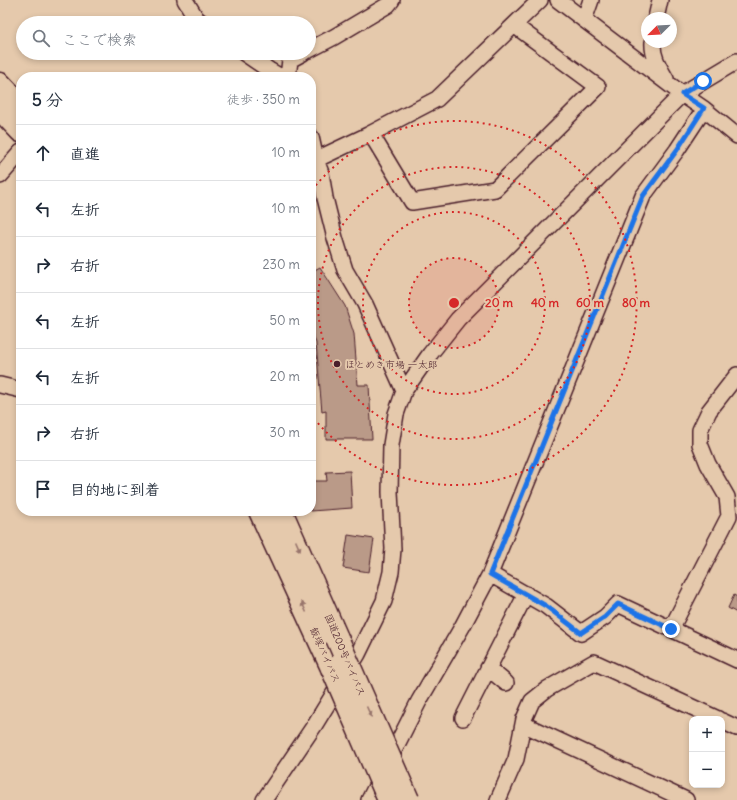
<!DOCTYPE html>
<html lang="ja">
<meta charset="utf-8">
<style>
:root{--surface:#fff;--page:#f2f2f3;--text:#1f2937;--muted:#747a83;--line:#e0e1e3}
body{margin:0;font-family:Delius,"Klee One",sans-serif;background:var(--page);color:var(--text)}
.controls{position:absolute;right:12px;bottom:12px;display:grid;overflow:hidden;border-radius:8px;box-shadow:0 2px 6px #0003}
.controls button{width:36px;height:36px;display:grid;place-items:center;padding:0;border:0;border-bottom:1px solid var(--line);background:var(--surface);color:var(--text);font:20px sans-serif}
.compass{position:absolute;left:641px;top:12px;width:36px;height:36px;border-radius:50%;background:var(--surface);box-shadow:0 2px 6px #0003;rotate:246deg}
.stop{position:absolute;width:12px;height:12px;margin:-9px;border:3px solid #1a73e8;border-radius:50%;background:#fff}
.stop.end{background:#1a73e8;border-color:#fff;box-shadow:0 1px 4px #0008}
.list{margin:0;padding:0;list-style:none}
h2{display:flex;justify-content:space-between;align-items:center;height:52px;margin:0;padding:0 16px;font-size:17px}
h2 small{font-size:13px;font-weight:400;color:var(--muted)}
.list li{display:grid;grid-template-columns:26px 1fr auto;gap:12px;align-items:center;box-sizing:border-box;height:56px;padding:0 16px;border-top:1px solid var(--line)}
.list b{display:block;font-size:15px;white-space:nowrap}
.list em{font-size:13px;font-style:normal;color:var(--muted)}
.icon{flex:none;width:22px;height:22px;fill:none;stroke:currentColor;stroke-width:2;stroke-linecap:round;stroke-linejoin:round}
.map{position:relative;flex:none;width:737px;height:800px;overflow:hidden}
.search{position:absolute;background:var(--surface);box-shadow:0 2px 6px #0003;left:16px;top:16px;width:300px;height:44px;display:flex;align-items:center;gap:10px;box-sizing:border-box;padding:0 14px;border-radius:22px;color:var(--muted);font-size:15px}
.panel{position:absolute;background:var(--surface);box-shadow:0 2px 6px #0003;left:16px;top:72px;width:300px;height:444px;border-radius:16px}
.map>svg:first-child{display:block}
.building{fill:#ba9a88;stroke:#4a1f2b}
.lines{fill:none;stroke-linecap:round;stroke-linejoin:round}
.street-casing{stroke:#4a1f2b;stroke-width:18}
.highway-casing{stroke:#4a1f2b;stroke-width:25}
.street{stroke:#e5c9ac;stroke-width:15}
.highway{stroke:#e5c9ac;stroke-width:22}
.highway-bridge-casing{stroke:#4a1f2b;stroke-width:25;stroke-linecap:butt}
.highway-bridge{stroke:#e5c9ac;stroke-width:22}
.oneway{fill:#98746c}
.route{stroke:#1a73e8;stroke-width:5}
.ring{fill:none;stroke:#d62828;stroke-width:2;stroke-dasharray:2 4}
.poi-dot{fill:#4a1f2b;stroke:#e5c9ac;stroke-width:1.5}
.labels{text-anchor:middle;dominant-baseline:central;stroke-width:4;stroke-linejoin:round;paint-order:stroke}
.poi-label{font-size:10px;fill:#4a1f2b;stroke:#e5c9ac;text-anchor:start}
.street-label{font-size:10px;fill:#4a1f2b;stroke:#e5c9ac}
.centre{fill:#d62828;stroke:#e5c9ac;stroke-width:2}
.ring-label{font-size:12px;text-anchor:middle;font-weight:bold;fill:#d62828;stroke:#e5c9ac;stroke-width:4;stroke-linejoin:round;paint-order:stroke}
</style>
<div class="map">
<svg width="737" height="800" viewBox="0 0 737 800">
<rect width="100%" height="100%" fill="#e5c9ac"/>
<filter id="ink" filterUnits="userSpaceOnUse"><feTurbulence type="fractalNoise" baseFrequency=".025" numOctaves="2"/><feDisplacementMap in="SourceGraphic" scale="8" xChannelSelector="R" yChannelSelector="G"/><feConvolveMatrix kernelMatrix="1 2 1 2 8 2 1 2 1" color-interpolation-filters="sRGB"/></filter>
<g filter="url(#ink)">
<!-- building -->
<path class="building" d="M320,267L345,306L354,334L358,385H369L372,439H326V411L322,412L316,343L311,331V272Z
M350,471L352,508L311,511V481H327L326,472Z
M348,535L374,539L369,572L343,568Z
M734,595L737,597V613L728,608Z"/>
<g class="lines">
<!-- street casing -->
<g class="street-casing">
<path id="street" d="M185,0L196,18L202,23
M558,0L682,94L704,109L737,136
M656,18L660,0
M584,20L591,0
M653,42C652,56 659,67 666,79
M309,50L334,37L388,5L392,0
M244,53L269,70L281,77
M288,77L290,60L303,53
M371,134L412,202L495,189L598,87L514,25
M311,137L316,160L321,173L325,198L335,238L345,270L365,304L404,391
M311,162L368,135L437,99L540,0
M0,176L21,152
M0,385L21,390
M490,574L546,606L581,633L605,617L618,604L737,660
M671,629L729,516L727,497L708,464L700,444V430L709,411L737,375
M488,668L506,683
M463,718L526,594
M722,721L737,728
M523,724L686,800
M264,800L314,726L358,654L384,601L391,572L393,549L390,492L391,445L396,414L404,391L430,354L458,319L682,94L737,61
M369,800L419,701L462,627L490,574L643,196L677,150L704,109
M498,800L516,759L524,719L532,701L547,689L594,662L718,719"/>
</g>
<!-- highway casing -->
<g class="highway-casing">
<path id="highway" d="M0,84L21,106
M0,109L21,131
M260,511L332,668
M281,511L337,638"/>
</g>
<!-- street -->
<use href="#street" class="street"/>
<!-- highway -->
<use href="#highway" class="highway"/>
<!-- highway-bridge casing -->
<g class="highway-bridge-casing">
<path id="highway-bridge" d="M337,638L408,800
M332,668L389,800"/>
</g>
<!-- highway-bridge -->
<use href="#highway-bridge" class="highway-bridge"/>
</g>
<!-- one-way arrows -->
<defs><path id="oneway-solid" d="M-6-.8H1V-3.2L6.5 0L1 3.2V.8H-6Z"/></defs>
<g class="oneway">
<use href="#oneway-solid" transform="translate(298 546) rotate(67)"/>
<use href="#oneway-solid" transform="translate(304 607) rotate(-114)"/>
<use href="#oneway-solid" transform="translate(369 712) rotate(66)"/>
</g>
</g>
<g class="lines" filter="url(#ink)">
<!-- route -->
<path class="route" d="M671,629L618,604L605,617L581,633L546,606L490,574L643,196L677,150L704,108L682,94L703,81"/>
</g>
<!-- distance rings -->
<circle cx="454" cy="303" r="45" fill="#d62828" fill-opacity=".12"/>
<g class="ring">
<circle cx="454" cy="303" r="45"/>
<circle cx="454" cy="303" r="91"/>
<circle cx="454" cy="303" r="136"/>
<path d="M312 190A182 182 0 1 1 312 416"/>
</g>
<!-- markers -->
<circle class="poi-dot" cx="337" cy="364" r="4"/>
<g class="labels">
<!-- poi labels -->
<g class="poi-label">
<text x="345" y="364">ほとめき市場 一太郎</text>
</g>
<!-- street labels -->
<g class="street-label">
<text transform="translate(325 655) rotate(66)">飯塚バイパス</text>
<text transform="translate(345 655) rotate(67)">国道200号バイパス</text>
</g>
</g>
<circle cx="454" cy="303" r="6" class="centre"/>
<g class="ring-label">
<text x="499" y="307">20 m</text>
<text x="545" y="307">40 m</text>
<text x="590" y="307">60 m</text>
<text x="636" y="307">80 m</text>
</g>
</svg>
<div class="controls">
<button>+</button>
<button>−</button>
</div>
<svg class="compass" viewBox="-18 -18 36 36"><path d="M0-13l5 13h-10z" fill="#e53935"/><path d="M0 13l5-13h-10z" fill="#747a83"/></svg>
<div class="stop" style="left:703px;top:81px"></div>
<div class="stop end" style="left:671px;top:629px"></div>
<div class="search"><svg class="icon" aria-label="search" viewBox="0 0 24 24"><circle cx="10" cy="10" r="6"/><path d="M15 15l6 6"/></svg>ここで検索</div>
<section class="panel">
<h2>5 分<small>徒歩 · 350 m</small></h2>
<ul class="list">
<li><svg class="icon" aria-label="ahead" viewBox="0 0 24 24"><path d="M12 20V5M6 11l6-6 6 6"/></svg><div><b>直進</b></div><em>10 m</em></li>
<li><svg class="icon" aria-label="left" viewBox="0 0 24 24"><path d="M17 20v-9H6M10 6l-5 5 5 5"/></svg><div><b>左折</b></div><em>10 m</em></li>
<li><svg class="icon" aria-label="right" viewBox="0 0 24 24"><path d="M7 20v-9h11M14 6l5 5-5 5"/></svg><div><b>右折</b></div><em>230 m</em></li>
<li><svg class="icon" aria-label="left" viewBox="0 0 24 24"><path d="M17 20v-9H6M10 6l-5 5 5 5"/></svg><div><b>左折</b></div><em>50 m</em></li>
<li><svg class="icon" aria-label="left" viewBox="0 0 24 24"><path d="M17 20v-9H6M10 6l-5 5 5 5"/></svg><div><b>左折</b></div><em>20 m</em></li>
<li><svg class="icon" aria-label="right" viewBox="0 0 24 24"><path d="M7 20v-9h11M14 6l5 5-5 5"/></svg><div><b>右折</b></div><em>30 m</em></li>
<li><svg class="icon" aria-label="arrive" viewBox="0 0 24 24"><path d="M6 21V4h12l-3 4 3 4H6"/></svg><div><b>目的地に到着</b></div></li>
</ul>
</section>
</div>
